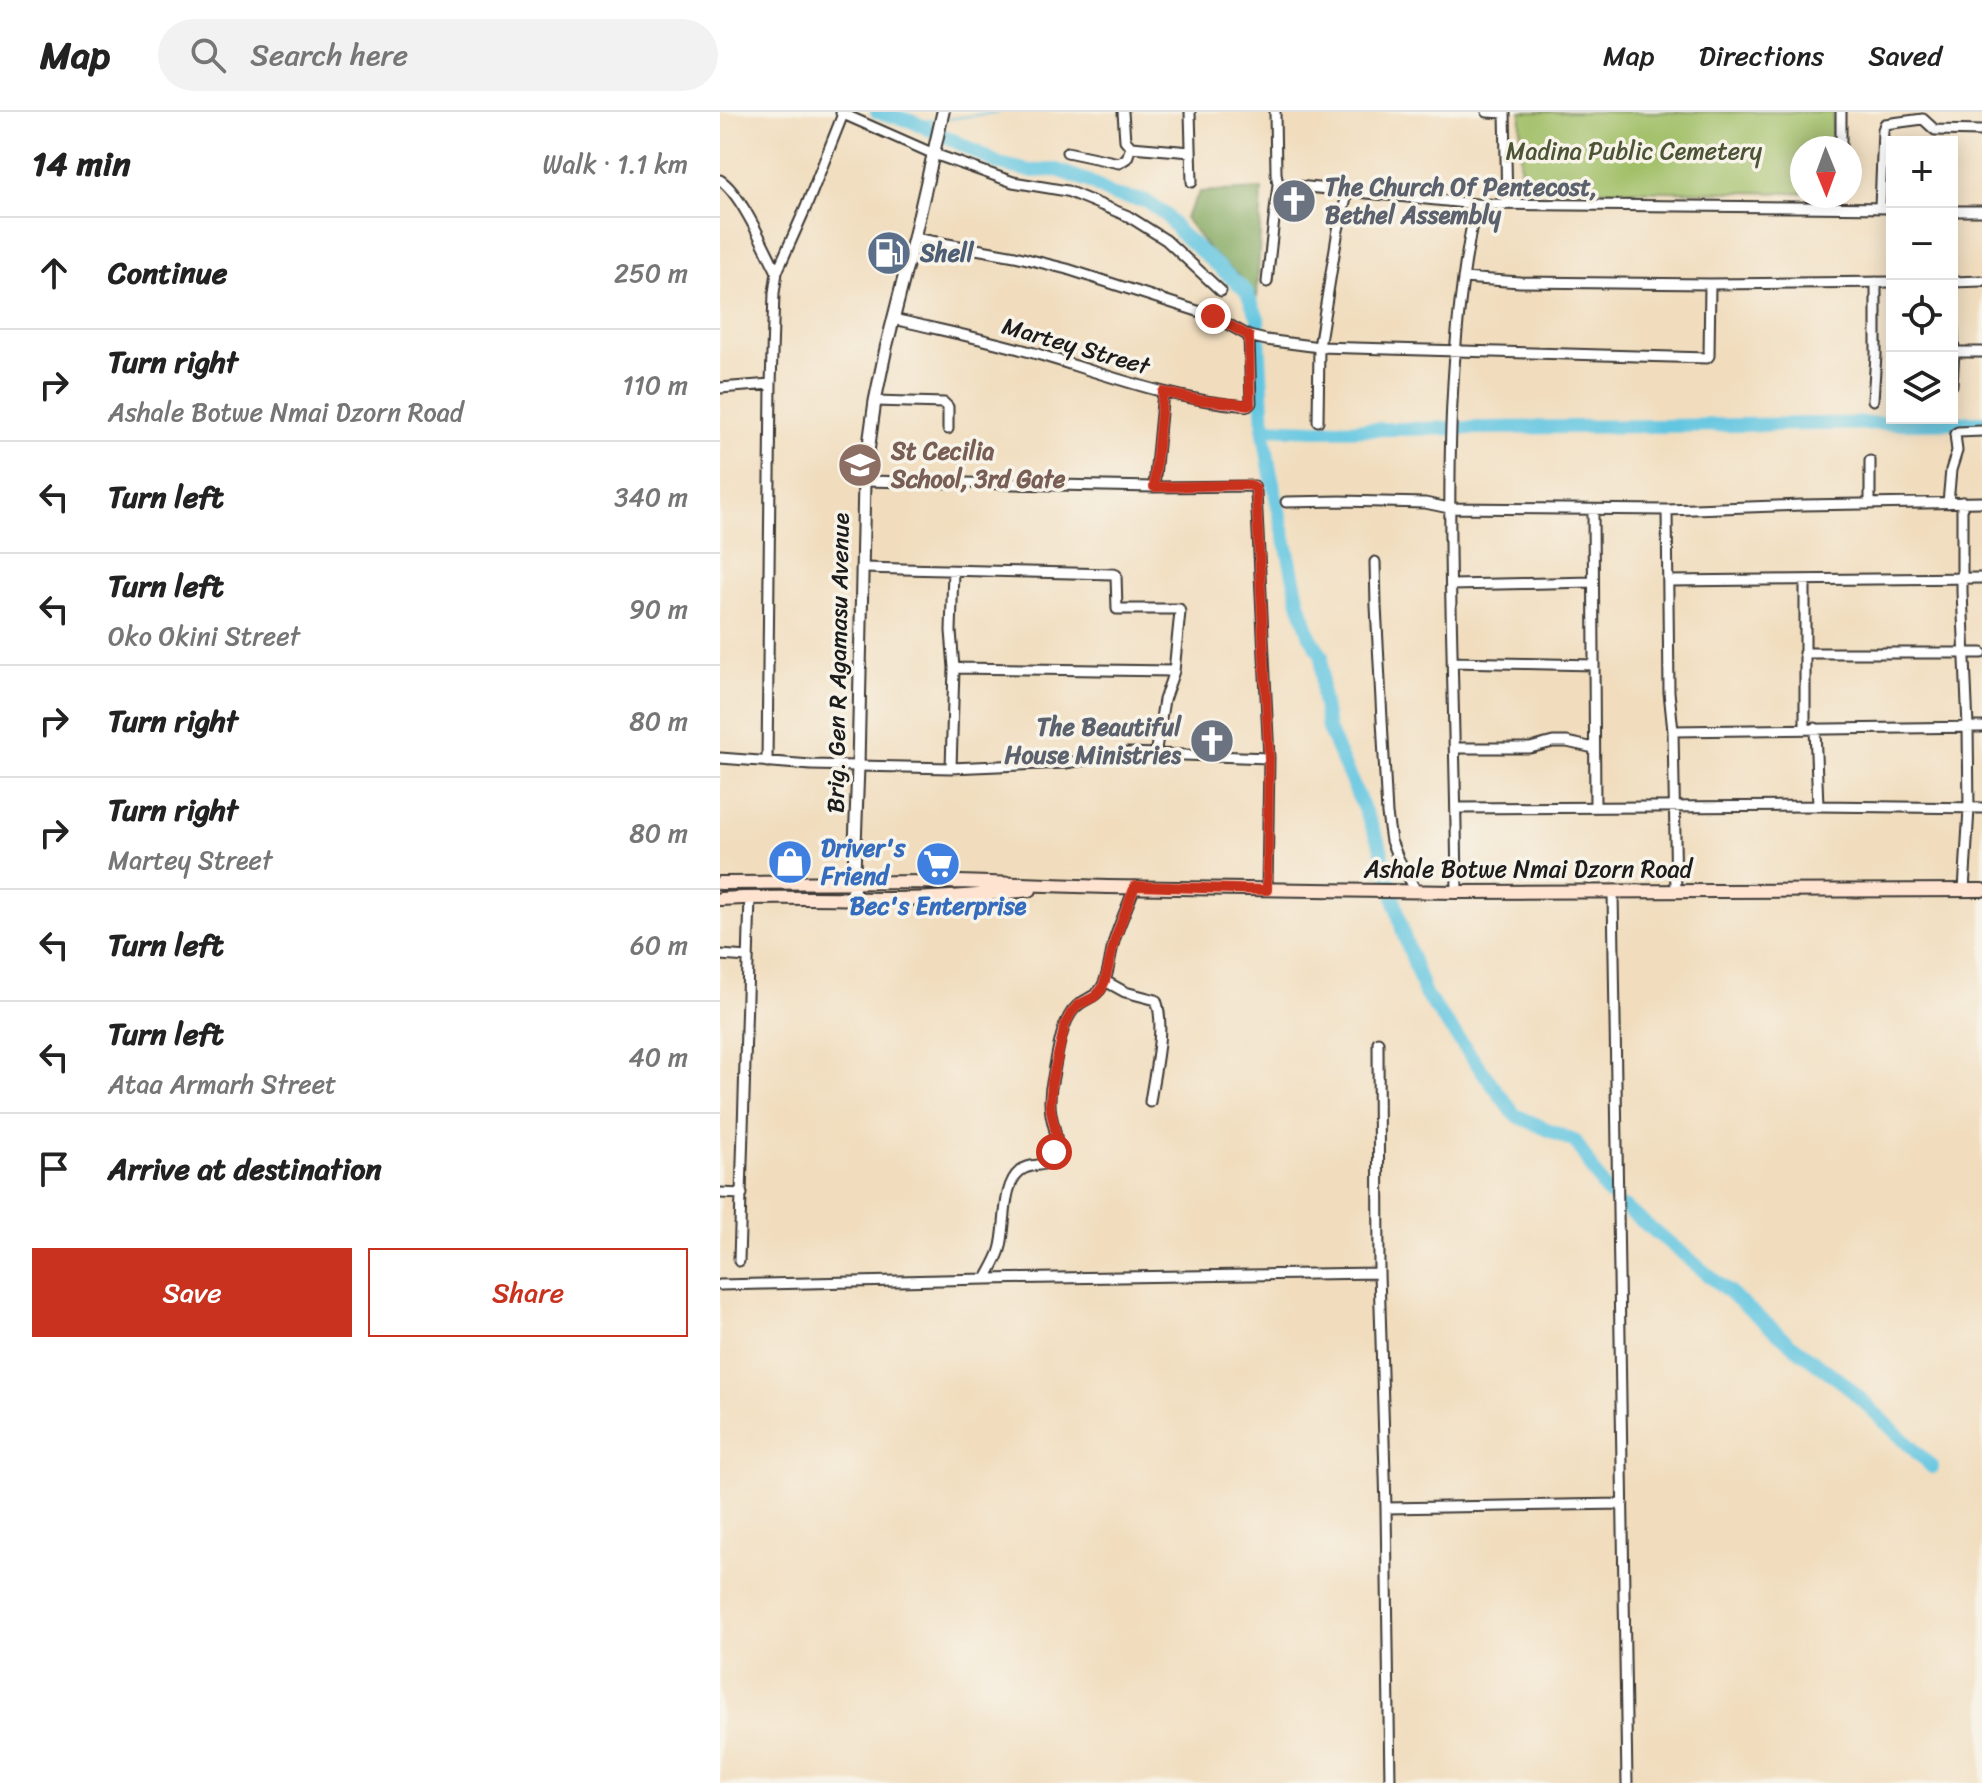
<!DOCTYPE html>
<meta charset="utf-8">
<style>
:root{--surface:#fff;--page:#f2f2f2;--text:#222;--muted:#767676;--line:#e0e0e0;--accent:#c8321e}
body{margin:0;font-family:Sriracha,sans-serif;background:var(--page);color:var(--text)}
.controls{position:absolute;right:24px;top:24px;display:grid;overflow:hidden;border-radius:0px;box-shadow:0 4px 20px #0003}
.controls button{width:72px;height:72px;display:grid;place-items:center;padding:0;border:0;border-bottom:2px solid var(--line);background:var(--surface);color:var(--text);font:40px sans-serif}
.compass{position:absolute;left:1070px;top:24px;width:72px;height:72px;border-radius:50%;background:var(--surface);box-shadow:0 4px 20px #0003;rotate:179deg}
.stop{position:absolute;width:24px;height:24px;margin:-18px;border:6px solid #c8321e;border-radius:50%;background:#fff}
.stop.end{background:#c8321e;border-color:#fff;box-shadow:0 2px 8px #0008}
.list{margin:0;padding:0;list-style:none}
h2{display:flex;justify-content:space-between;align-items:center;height:104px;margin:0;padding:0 32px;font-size:34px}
h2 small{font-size:26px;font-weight:400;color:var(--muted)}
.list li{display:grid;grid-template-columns:52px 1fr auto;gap:24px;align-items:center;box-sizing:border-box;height:112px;padding:0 32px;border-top:2px solid var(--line)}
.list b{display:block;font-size:30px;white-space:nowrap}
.list p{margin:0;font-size:26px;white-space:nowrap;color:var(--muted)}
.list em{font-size:26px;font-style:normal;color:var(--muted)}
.actions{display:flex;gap:16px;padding:24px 32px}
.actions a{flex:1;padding:18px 0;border:2px solid var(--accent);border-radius:0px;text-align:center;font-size:28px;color:var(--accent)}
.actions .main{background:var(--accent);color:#fff}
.icon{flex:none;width:44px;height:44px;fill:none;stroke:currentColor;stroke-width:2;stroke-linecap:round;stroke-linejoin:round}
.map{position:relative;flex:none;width:1262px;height:1671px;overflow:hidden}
header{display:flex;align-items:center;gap:48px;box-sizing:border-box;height:112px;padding:0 40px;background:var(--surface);border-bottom:2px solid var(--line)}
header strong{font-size:38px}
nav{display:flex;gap:44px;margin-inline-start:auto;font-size:28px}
.search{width:560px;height:72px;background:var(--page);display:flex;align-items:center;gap:20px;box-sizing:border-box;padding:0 28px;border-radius:44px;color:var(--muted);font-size:30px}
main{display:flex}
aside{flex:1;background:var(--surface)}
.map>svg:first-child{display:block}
.green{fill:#a1bf67;stroke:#5e6e42;stroke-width:2}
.forest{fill:#80a65c;stroke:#4e613c;stroke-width:2}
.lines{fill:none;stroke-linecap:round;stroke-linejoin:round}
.stream{stroke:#63c6e1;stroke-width:2}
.river{stroke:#63c6e1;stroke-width:14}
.minor-casing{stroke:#3c3934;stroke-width:13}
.tertiary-casing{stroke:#3c3934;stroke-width:15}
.secondary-casing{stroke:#3c3934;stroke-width:16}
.minor{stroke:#fff;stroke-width:9}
.tertiary{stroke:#fff;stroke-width:11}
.secondary{stroke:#fee3d1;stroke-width:12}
.route{stroke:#c8321e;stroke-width:10}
.labels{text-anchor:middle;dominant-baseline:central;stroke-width:7;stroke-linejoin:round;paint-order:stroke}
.park-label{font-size:24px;fill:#4b5536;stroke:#f7f3e8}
.worship-label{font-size:24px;font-weight:bold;fill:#5b616d;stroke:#f7f3e8;text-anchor:start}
.service-label{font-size:24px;font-weight:bold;fill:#4e5e75;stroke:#f7f3e8;text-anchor:start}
.street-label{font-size:24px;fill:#1c1c1c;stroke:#f7f3e8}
.education-label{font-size:24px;font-weight:bold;fill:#785e54;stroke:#f7f3e8;text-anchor:start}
.shop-label{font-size:24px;font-weight:bold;fill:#366cbe;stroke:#f7f3e8;text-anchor:start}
</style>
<header>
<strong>Map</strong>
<div class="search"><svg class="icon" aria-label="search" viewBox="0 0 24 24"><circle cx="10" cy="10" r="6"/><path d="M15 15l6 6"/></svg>Search here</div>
<nav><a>Map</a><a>Directions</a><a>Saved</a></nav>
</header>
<main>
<aside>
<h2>14 min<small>Walk · 1.1 km</small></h2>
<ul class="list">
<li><svg class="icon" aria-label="ahead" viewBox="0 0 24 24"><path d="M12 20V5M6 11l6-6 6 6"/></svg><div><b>Continue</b></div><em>250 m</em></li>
<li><svg class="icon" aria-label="right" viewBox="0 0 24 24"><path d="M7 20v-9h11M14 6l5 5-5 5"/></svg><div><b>Turn right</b><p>Ashale Botwe Nmai Dzorn Road</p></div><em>110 m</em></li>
<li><svg class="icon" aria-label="left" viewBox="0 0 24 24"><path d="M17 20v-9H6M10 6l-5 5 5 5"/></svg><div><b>Turn left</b></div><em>340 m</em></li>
<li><svg class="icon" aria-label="left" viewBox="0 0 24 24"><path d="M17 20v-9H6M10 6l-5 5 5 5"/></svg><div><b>Turn left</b><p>Oko Okini Street</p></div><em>90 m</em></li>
<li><svg class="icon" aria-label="right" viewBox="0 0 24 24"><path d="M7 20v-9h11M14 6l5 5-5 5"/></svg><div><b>Turn right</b></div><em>80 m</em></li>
<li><svg class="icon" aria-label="right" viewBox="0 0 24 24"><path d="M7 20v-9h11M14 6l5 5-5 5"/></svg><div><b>Turn right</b><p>Martey Street</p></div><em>80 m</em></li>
<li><svg class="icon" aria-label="left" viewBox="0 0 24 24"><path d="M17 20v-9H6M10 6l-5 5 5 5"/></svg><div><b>Turn left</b></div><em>60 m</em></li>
<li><svg class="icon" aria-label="left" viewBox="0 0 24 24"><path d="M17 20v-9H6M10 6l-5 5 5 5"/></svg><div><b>Turn left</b><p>Ataa Armarh Street</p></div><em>40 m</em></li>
<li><svg class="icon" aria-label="arrive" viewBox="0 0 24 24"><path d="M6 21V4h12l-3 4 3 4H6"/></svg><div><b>Arrive at destination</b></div></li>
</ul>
<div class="actions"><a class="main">Save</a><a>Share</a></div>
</aside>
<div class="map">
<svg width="1262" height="1671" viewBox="0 0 1262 1671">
<rect width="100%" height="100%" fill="#f7f3e8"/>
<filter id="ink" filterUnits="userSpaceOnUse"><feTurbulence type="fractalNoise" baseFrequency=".0125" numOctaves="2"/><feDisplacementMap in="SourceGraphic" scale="16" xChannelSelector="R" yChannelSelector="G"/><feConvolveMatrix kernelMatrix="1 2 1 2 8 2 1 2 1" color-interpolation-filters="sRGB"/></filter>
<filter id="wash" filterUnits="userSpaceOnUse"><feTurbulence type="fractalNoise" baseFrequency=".006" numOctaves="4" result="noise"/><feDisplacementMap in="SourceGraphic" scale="32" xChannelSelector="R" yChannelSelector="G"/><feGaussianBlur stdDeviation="1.8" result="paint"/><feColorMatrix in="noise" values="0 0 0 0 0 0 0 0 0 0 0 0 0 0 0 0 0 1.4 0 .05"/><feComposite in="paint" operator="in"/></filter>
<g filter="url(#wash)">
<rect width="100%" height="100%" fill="#f1ddbe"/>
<!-- green -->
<path class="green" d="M801,0H1113L1112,36H1082V81L800,77Z"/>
<!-- forest -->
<path class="forest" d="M542,77L537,185L533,186L520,165L489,138L465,106L480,80Z"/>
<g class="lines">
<!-- stream -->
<path class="stream" d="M228,7L280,0
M191,9L218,8"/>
<!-- river -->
<path class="river" d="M157,0L191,9L233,28L279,52L310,59L337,58L368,69L393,83L426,89L446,103L459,120L526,179L538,206L544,316L596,318L1262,310
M543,315L550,358L579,490L590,524L602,544V581L608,617L660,733L670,772
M674,786L683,821L705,882L795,1003L856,1030L885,1078L892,1084
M904,1095L962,1141L1072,1233L1125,1272L1212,1355"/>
</g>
</g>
<g filter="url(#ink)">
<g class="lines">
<!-- minor casing -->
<g class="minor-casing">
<path id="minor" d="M403,0L405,28L411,35L471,40
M470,0L472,70
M767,0L785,1
M785,0L787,91
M1121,0V36
M121,1L214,42L293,70L347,79L408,104L446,128L501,179
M347,40L399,51L407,46L411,35
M0,68C21,81 45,137 57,160
M558,72L756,92L1172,96
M1160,96L1163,18L1165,12L1203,7L1215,18L1262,19
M1232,99H1262
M194,126L295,144L347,157L493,204L529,224L546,228L599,235L987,246L989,244L990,172
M743,166L800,170L990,172L1172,170
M547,170L558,72L556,61L555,0
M1232,170L1262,169
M1232,200L1234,240L1232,273
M174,207C224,219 275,229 324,244C392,265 457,289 528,294L531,291L529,224
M1234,240H1262
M0,276L51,272
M1153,288L1156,243V170
M155,289L224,291L228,295V317
M598,309L599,235L618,118L628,79
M1150,349V392
M144,369L434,375L534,374L536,380L549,646L547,778
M434,375L443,280
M566,390L621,389L705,391L729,396L947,398L1082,393L1262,390
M1242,390V480L1248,615L1249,697L1244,778
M1228,391L1231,358L1237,339L1235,322L1238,320L1262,319
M873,398L875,694
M947,398L949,580L953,619L956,780
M655,450L656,494L667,702L671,729L678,746L696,779
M142,456L393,462L396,463L397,497H459L460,500L454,559L444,588L435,643
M1085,468V616
M948,469L1262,466
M731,473L873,470
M1084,541H1262
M732,550L874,553
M234,556L454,559
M1095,616L1098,694
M953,619L1262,615
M735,636H810L833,630H847L874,636
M0,646L91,653L231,656L346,651L408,641L549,646
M47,650L51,272L54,181L57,160L86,95L123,2
M231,656L234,556L231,519L233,459
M736,696L1098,694L1262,696
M737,780C736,685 733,590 731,495C728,360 728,225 756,92
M893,780L907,1671
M0,843L28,845
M385,869L405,880L436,888C446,914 434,961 430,990
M658,930L659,1161L666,1396L670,1671
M0,1081L22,1082
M19,1149L30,785
M266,1167C271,1157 277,1148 280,1138C287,1116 281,1074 300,1059C307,1053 315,1054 324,1052C344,1035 335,1024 331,1002C329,990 330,977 333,965C337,945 341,910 355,896C364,886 377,886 383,873C390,859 390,841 395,826C401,808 409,791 415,774
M0,1173L266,1167L659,1161
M666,1396L903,1392"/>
</g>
<!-- tertiary casing -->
<g class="tertiary-casing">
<path id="tertiary" d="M133,785L138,655L144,369L155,289L166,236L194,126L223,0"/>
</g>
<!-- secondary casing -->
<g class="secondary-casing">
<path id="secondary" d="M0,771L239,770L387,775L737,780L1262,778
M0,787C58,784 116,787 174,787C220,787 265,783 310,778"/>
</g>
<!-- minor -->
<use href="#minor" class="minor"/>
<!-- tertiary -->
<use href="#tertiary" class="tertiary"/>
<!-- secondary -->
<use href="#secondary" class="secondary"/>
</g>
</g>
<g class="lines" filter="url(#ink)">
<!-- route -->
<path class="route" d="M334,1040L337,1027L330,994L332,969L345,913L351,901L358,893L374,885L381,878L385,869L395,827L415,774L547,778L549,646L536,377L530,373L434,375L443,280L479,288L530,293L529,224L493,204"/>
</g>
<!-- icons -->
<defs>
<g id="church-disc" transform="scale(2.3)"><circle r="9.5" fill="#6b7280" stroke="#f7f3e8"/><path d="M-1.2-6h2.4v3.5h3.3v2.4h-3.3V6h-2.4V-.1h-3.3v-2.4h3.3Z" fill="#fff"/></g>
<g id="fuel-disc" transform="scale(2.3)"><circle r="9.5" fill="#5c6f8a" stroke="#f7f3e8"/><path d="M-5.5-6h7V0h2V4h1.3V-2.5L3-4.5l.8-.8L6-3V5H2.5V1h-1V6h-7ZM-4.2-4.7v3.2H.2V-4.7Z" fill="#fff"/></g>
<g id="school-disc" transform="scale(2.3)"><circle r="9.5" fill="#8d6e63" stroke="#f7f3e8"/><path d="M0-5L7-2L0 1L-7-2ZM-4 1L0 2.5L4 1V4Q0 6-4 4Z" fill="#fff"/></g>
<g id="shop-disc" transform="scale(2.3)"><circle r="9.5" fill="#3f7fe0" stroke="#f7f3e8"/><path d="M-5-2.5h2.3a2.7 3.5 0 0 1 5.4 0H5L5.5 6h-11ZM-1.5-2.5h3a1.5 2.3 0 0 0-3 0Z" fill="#fff"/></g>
<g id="supermarket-disc" transform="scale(2.3)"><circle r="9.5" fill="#3f7fe0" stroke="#f7f3e8"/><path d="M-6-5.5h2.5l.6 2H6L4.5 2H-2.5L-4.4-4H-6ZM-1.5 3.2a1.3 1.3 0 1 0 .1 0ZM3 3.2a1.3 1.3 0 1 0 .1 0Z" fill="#fff"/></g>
</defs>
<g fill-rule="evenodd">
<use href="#church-disc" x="574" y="89"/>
<use href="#fuel-disc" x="169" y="141"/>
<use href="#school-disc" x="140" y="353"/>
<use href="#church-disc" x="492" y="629"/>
<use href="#shop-disc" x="70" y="750"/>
<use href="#supermarket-disc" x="218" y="752"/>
</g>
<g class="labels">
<!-- park labels -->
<g class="park-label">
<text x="914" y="39">Madina Public Cemetery</text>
</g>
<!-- worship labels -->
<g class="worship-label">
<text x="605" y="75">The Church Of Pentecost,<tspan x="605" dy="28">Bethel Assembly</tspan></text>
<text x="461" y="615" text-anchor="end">The Beautiful<tspan x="461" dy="28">House Ministries</tspan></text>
</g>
<!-- service labels -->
<g class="service-label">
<text x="200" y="141">Shell</text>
</g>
<!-- street labels -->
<g class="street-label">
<text transform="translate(356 234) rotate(16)">Martey Street</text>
<text transform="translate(118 551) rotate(-89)">Brig. Gen R Agamasu Avenue</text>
<text x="808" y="757">Ashale Botwe Nmai Dzorn Road</text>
</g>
<!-- education labels -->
<g class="education-label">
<text x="171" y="339">St Cecilia<tspan x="171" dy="28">School, 3rd Gate</tspan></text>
</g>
<!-- shop labels -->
<g class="shop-label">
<text x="101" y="736">Driver's<tspan x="101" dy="28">Friend</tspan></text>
<text x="218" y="794" text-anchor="middle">Bec's Enterprise</text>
</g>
</g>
</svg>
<div class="controls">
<button>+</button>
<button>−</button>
<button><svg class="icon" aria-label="locate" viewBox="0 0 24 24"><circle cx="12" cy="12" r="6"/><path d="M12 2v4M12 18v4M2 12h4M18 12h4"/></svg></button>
<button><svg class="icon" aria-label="layers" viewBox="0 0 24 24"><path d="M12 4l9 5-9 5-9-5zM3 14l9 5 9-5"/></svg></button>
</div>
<svg class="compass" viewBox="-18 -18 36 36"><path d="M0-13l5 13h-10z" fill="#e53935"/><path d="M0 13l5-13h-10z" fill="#767676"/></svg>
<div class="stop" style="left:334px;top:1040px"></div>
<div class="stop end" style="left:493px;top:204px"></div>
</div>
</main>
